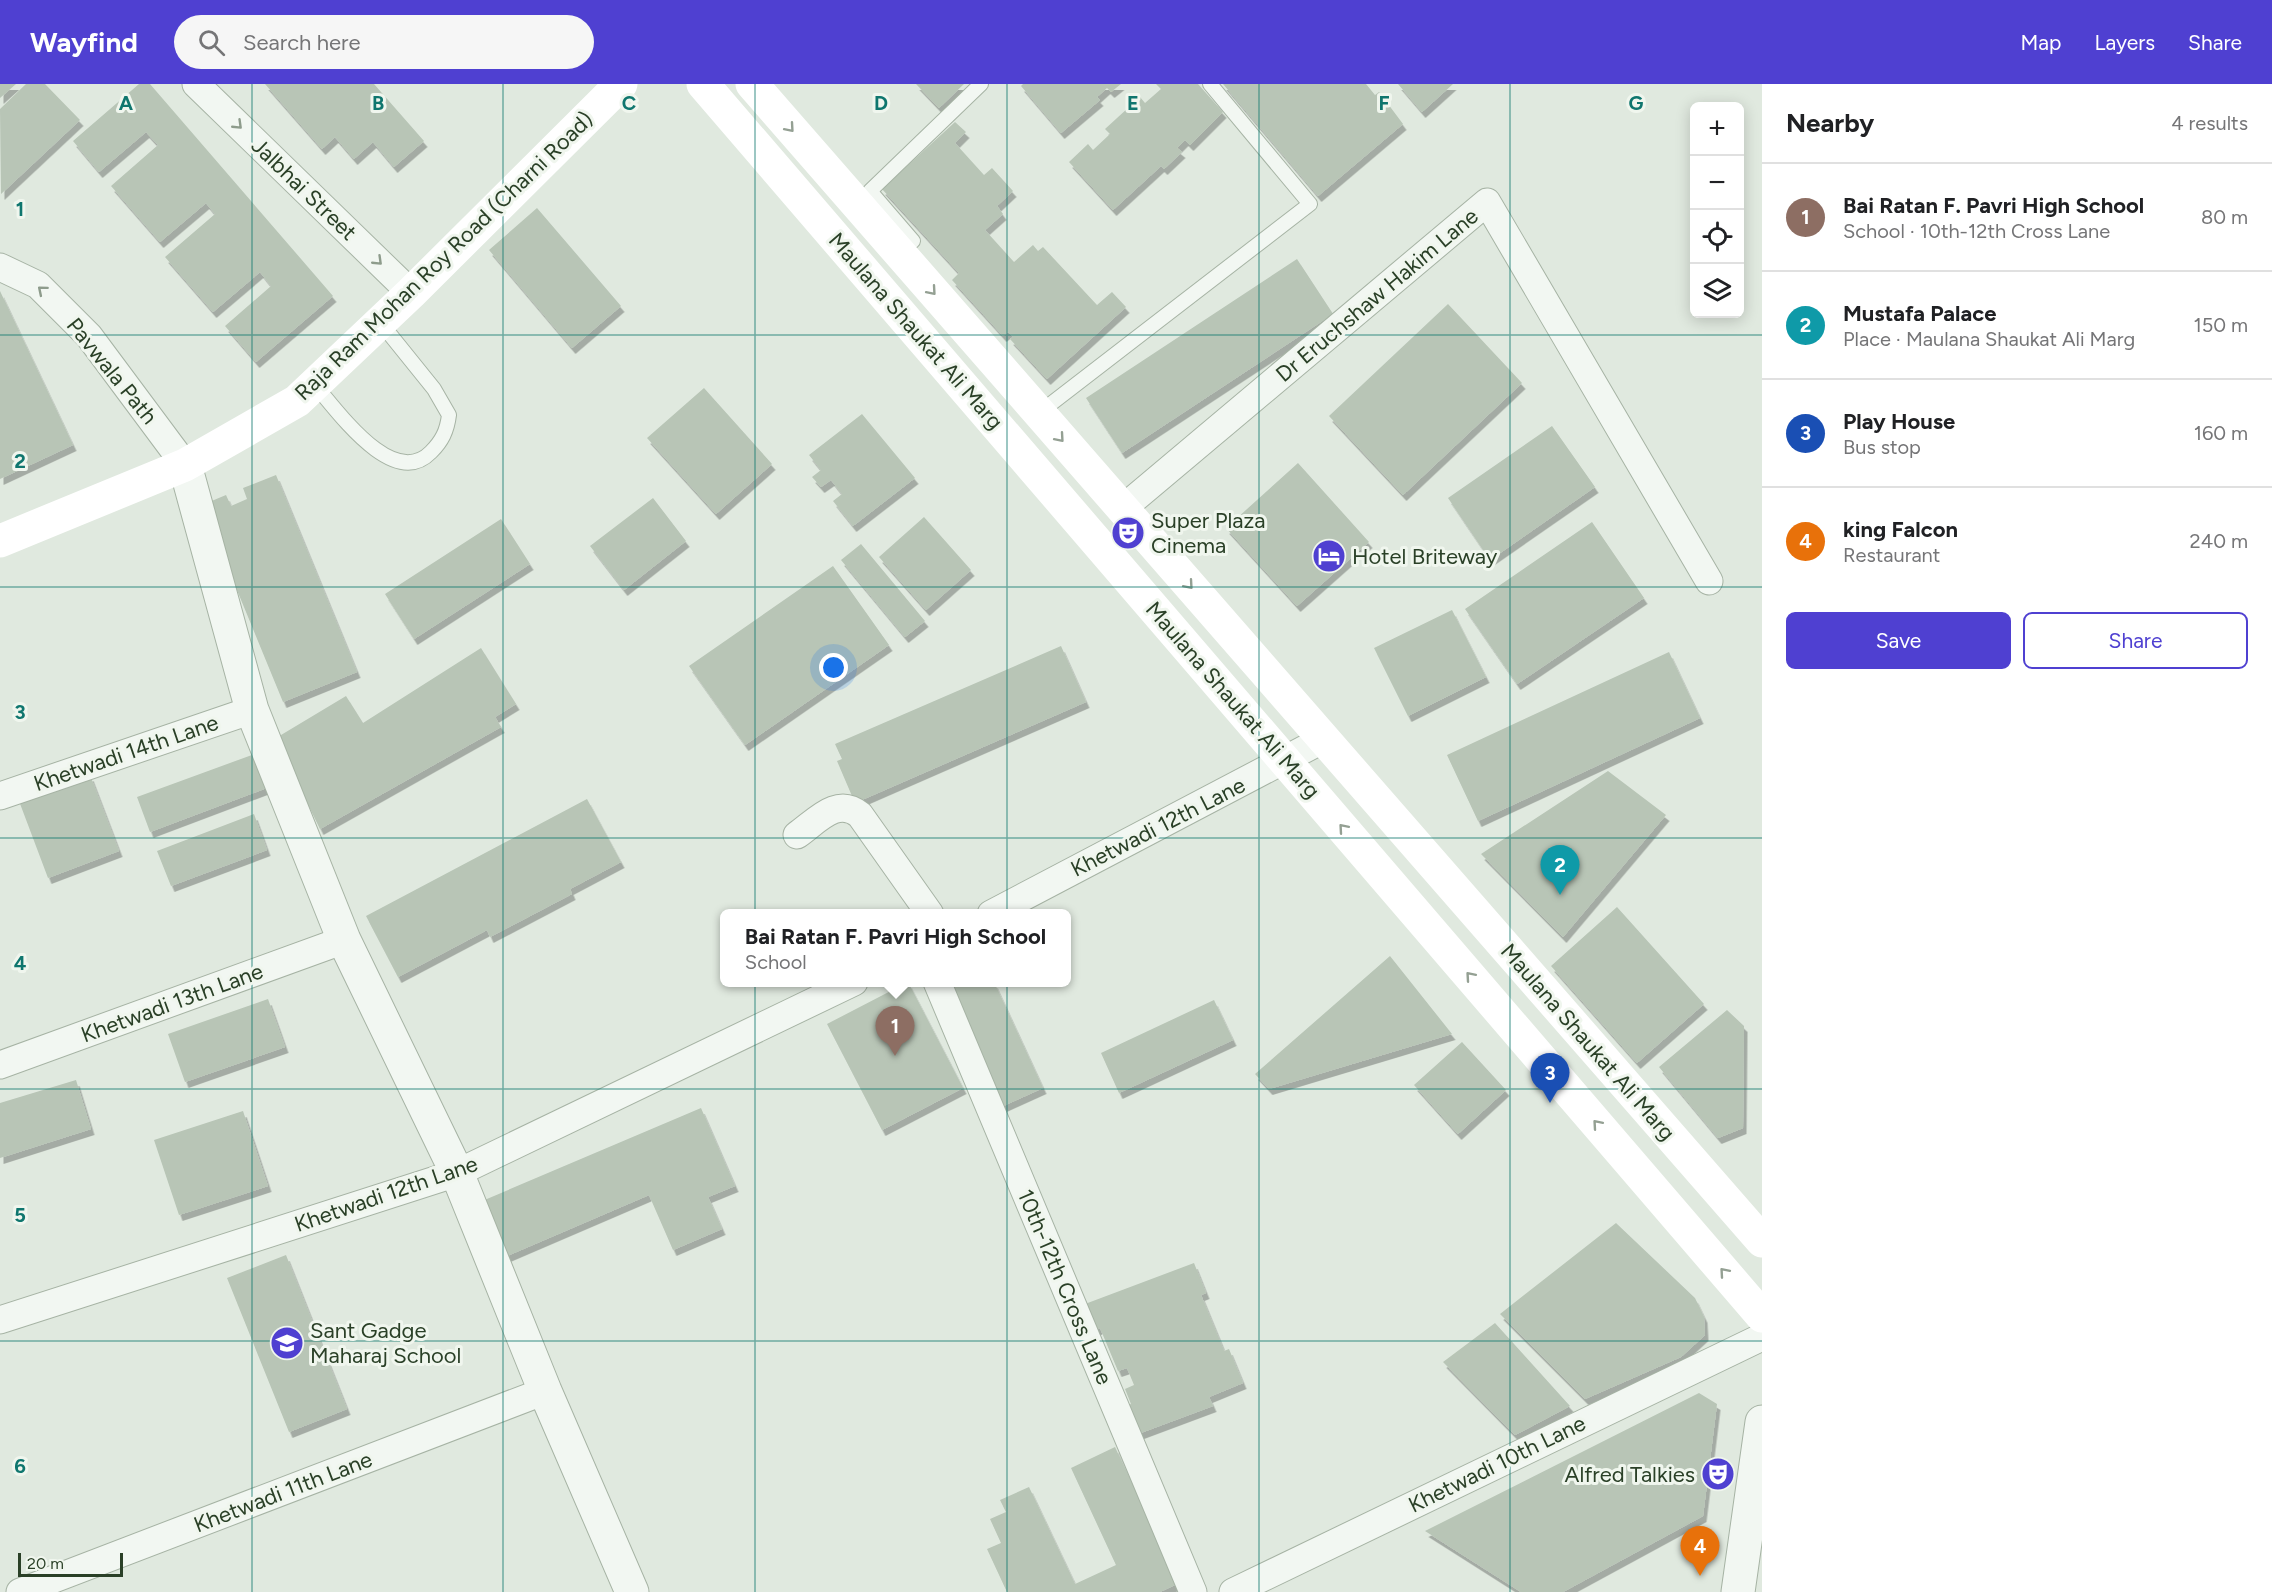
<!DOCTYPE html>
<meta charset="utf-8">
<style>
:root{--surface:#fff;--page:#f6f6f6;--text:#202124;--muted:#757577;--line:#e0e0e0;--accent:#4f40d1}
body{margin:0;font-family:Figtree,sans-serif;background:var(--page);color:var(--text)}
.controls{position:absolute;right:18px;top:18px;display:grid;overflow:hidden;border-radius:9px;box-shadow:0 3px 15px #0003}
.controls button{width:54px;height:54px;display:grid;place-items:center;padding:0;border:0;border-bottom:2px solid var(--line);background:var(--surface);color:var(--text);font:30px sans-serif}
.scale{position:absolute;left:18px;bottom:15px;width:105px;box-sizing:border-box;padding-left:6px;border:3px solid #2a4027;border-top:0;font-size:16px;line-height:21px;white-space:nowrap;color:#2a4027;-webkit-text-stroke:4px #f0f6ee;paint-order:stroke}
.you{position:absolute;left:834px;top:584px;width:21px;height:21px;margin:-15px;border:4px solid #fff;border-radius:50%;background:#1a73e8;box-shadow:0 0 0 9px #1a73e833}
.badge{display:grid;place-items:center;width:39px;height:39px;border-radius:50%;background:var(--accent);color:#fff;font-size:20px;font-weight:700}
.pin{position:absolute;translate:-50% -50px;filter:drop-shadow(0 2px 3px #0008)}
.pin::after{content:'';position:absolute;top:32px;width:21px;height:18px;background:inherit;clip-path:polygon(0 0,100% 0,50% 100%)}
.popup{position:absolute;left:720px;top:825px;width:351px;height:78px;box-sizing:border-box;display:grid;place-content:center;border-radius:9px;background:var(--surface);filter:drop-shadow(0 2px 4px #0005);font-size:20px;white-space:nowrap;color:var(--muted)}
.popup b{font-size:22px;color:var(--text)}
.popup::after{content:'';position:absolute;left:50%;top:100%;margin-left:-12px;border:12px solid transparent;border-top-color:var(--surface)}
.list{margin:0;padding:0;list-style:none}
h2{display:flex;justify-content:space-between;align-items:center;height:78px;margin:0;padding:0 24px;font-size:26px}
h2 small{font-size:20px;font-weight:400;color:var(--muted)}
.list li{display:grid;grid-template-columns:39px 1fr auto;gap:18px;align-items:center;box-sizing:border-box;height:108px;padding:0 24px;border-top:2px solid var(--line)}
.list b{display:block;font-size:22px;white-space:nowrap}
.list p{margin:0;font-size:20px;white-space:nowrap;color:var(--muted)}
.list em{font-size:20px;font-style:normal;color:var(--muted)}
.actions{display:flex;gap:12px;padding:18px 24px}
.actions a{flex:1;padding:14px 0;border:2px solid var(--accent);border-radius:9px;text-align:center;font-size:21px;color:var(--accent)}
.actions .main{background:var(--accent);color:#fff}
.icon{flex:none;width:33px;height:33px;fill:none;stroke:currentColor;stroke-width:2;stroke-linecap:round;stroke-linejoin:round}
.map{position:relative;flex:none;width:1762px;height:1508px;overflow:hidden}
header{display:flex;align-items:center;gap:36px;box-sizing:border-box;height:84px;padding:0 30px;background:var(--accent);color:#fff}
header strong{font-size:28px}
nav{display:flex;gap:33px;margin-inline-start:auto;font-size:21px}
.search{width:420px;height:54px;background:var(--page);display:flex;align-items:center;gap:15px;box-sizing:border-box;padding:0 21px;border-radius:33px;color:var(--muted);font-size:22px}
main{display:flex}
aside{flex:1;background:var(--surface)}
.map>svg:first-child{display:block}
.building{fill:#b8c5b6;filter:url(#shadow)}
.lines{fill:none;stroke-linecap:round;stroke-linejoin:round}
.service-casing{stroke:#a6b3a4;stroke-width:16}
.minor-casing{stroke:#a6b3a4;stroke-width:29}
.tertiary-casing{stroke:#a6b3a4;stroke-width:35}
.service{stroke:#f2f7f2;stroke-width:14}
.minor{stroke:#f2f7f2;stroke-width:27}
.tertiary{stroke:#f2f7f2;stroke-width:33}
.secondary{stroke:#fff;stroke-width:33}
.oneway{stroke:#8e9c8c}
.oneway2{stroke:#94a093}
.grid{fill:none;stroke:#0f766e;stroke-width:1.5;stroke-opacity:0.55}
.labels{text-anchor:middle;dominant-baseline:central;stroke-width:6;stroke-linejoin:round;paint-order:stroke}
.street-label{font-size:22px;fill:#2a4027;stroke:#f0f6ee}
.poi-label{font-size:22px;fill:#2a4027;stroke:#f0f6ee;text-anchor:start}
.grid-label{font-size:20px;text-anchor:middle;font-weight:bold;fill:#0f766e;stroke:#f0f6ee;stroke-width:6;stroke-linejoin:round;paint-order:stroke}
</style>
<header>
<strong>Wayfind</strong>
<div class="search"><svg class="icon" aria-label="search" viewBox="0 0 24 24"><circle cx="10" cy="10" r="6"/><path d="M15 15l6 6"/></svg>Search here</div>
<nav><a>Map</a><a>Layers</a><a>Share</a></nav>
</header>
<main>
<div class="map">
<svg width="1762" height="1508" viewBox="0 0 1762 1508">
<defs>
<filter id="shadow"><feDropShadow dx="3.5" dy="6" stdDeviation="0" flood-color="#0004"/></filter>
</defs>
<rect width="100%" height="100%" fill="#e0e9df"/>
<!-- building -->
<path class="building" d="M0,0H16L0,14Z
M26,0H45L80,36L1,110L0,25Z
M139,0H150L333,212L256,278L225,242L271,202L260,188L213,228L165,173L215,130L206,119L160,158L111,102L158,61L146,48L99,88L73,57Z
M265,0H374L424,57L394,83L373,58L354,75L335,53L322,65Z
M916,0H964L939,24Z
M1023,0H1121L1111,8L1107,4L1097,13L1100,16L1061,49L1021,2Z
M1156,0H1198L1223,28L1190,61L1185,56L1177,64L1182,68L1164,85L1161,82L1113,126L1069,78L1088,60L1093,66L1110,50L1105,45L1140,13L1145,19L1161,5Z
M1223,0H1366L1375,11L1379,8L1403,40L1318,112Z
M1398,0H1453L1422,28Z
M955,38L966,48L955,59L984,91L992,84L1013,107L997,122L1003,130L985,146L1014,178L1033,161L1038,167L1043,163L1097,221L1112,208L1126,223L1047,295L1010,255L1013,253L1008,248L1003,252L952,196L959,189L882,105Z
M537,124L621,222L572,264L489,166Z
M1297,175L1333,230L1122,369L1086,314Z
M0,207L73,361L0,395Z
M1448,220L1522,299L1403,411L1329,332Z
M704,304L772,380L716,430L647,354Z
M862,330L915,394L853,442L833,417L842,410L831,396L821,403L812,393L821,386L809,371Z
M1552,342L1595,403L1490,476L1448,414Z
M1298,379L1369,458L1297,522L1226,444Z
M276,391L357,588L283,618L202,421L226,411L231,422L247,415L243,404Z
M653,414L686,457L624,506L590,462Z
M924,433L971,486L926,526L879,473Z
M501,435L530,480L414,555L385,510Z
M1592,438L1644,514L1517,600L1465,525Z
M861,460L925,537L905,553L841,476Z
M833,482L889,561L745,661L689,582Z
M1452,526L1486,593L1408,632L1374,564Z
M1061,562L1086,618L855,719L837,677L842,675L835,660Z
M481,564L516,620L495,633L501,643L320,745L276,654L346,612L363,639Z
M1669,568L1700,634L1478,737L1447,671Z
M260,668L272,702L150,748L137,713Z
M1608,687L1666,731L1563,853L1481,770Z
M90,691L119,767L48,794L19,717Z
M587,715L621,778L570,805L572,810L490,853L487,846L398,893L366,832Z
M254,730L267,766L171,802L157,767Z
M1617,823L1704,920L1637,979L1551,882Z
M1390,872L1452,950L1269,1005L1255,990Z
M908,898L963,1004L882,1046L827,940Z
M951,898H994L1043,1004L999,1024L959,940L968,936Z
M268,915L285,963L185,998L168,950Z
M1214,916L1233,956L1119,1009L1101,969Z
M1727,926L1744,942L1743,1044L1718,1054L1659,983Z
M1462,958L1506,1006L1458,1050L1414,1001Z
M76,996L91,1045L0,1074V1019Z
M701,1024L735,1102L708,1113L722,1145L673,1166L649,1111L498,1176L475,1120Z
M243,1027L268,1102L179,1131L154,1056Z
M1616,1139L1695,1214L1704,1233L1705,1251L1681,1273L1585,1315L1500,1230Z
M286,1171L347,1325L289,1348L227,1194Z
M1194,1179L1206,1209L1201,1211L1224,1267L1229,1265L1243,1299L1209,1313L1213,1322L1138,1350L1126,1322L1131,1320L1125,1305L1134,1301L1127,1284L1118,1287L1100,1244L1095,1246L1085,1220Z
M1495,1239L1570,1322L1515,1351L1443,1278Z
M1699,1309L1717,1320L1703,1432L1563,1508H1521L1425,1447Z
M1115,1363L1179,1499L1160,1508H1007L987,1465L1001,1459L990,1435L1006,1428L1000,1416L1029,1403L1075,1500L1116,1481L1071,1384Z"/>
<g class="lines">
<!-- service casing -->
<g class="service-casing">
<path id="service" d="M899,169L913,157L870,107L981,0
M314,300C337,326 393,407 431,368C442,357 447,347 449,331L434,305L380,238
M1039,329L1310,120L1210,0"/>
</g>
<!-- minor casing -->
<g class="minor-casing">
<path id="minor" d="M196,0L411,209
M0,183L38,201L89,252L185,381
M1122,425L1487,118L1709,497
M0,712L252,626
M797,751C817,737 837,712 860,731L930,830
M991,830L1324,655
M937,898L1193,1508
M0,981L344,856
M0,1236L457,1089L854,898
M20,1508L545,1307
M1233,1508L1762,1253"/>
</g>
<!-- tertiary casing -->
<g class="tertiary-casing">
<path id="tertiary" d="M185,381L252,626L344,856L457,1089L545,1307L632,1508
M1738,1508L1762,1338"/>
</g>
<!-- service -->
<use href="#service" class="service"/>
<!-- minor -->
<use href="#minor" class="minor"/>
<!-- tertiary -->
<use href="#tertiary" class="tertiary"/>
<!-- secondary -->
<path class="secondary" d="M703,0L1762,1232
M752,0L1762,1157
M0,457L185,381L297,317L411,209L621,0"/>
</g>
<!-- one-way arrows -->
<defs><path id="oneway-chevron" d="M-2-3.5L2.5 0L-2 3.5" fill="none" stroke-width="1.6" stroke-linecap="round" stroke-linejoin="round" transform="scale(1.5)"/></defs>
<g class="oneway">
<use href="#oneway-chevron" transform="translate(238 41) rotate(44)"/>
<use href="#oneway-chevron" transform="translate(378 177) rotate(44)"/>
<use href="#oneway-chevron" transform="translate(42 206) rotate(-140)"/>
</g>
<g class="oneway2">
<use href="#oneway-chevron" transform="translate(790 44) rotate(49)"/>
<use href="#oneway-chevron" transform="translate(932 207) rotate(49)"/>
<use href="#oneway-chevron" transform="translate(1060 354) rotate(49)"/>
<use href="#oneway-chevron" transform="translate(1189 501) rotate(49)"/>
<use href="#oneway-chevron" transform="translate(1343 744) rotate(-131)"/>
<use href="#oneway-chevron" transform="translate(1470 892) rotate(-131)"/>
<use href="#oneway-chevron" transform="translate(1597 1040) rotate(-131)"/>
<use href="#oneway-chevron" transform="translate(1724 1188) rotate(-131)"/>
</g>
<!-- grid -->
<path class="grid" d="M252,0V1508M503,0V1508M755,0V1508M1007,0V1508M1259,0V1508M1510,0V1508M0,251H1762M0,503H1762M0,754H1762M0,1005H1762M0,1257H1762"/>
<!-- icons -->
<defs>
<g id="theatre-disc" transform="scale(1.725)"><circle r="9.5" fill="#4f40d1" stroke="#f0f6ee"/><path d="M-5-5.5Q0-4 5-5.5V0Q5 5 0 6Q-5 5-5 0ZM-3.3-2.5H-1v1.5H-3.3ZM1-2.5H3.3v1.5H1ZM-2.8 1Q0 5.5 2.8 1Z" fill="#fff"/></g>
<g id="hotel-disc" transform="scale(1.725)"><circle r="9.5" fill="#4f40d1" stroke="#f0f6ee"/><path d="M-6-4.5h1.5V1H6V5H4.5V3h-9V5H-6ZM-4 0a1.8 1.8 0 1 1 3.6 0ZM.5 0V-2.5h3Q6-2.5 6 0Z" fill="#fff"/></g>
<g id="school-disc" transform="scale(1.725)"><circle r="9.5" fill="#4f40d1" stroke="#f0f6ee"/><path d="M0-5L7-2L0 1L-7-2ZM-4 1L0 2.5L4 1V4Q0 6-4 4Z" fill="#fff"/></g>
</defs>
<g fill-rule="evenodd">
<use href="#theatre-disc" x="1128" y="449"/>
<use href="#hotel-disc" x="1329" y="472"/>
<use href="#school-disc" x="287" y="1259"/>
<use href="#theatre-disc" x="1718" y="1390"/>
</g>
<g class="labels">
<!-- street labels -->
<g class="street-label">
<text transform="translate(304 105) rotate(44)">Jalbhai Street</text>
<text transform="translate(444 172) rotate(-44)">Raja Ram Mohan Roy Road (Charni Road)</text>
<text transform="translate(1377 211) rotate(-40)">Dr Eruchshaw Hakim Lane</text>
<text transform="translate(916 247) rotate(49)">Maulana Shaukat Ali Marg</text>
<text transform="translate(112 287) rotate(51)">Pavwala Path</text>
<text transform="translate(1233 616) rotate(49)">Maulana Shaukat Ali Marg</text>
<text transform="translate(126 669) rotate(-19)">Khetwadi 14th Lane</text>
<text transform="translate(1158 743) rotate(-27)">Khetwadi 12th Lane</text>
<text transform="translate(172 919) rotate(-20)">Khetwadi 13th Lane</text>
<text transform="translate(1588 958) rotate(49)">Maulana Shaukat Ali Marg</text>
<text transform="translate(386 1110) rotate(-19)">Khetwadi 12th Lane</text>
<text transform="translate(1065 1203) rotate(67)">10th-12th Cross Lane</text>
<text transform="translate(1497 1380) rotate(-26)">Khetwadi 10th Lane</text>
<text transform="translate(283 1408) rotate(-21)">Khetwadi 11th Lane</text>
</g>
<!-- poi labels -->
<g class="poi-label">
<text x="1151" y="436">Super Plaza<tspan x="1151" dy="25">Cinema</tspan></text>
<text x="1352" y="472">Hotel Briteway</text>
<text x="310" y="1246">Sant Gadge<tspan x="310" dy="25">Maharaj School</tspan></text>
<text x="1695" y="1390" text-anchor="end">Alfred Talkies</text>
</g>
</g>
<g class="grid-label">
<text x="126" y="26">A</text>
<text x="378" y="26">B</text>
<text x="629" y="26">C</text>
<text x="881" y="26">D</text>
<text x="1133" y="26">E</text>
<text x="1384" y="26">F</text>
<text x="1636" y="26">G</text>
<text x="20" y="132">1</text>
<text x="20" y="384">2</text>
<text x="20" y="635">3</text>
<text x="20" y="886">4</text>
<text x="20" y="1138">5</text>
<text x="20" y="1389">6</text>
</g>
</svg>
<div class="controls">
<button>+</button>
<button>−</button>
<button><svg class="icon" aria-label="locate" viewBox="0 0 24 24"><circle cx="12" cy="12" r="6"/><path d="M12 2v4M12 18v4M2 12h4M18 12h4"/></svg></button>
<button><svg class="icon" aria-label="layers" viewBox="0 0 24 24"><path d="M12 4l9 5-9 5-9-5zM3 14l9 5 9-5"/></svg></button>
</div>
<div class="scale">20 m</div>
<div class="you"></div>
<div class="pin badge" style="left:895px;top:972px;background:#8d6e63">1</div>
<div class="popup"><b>Bai Ratan F. Pavri High School</b>School</div>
<div class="pin badge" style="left:1560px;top:811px;background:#0f9aa8">2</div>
<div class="pin badge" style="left:1550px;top:1019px;background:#1a4fb4">3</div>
<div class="pin badge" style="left:1700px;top:1492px;background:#e8710a">4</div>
</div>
<aside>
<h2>Nearby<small>4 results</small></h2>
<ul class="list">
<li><span class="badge" style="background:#8d6e63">1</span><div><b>Bai Ratan F. Pavri High School</b><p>School · 10th-12th Cross Lane</p></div><em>80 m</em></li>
<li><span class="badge" style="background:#0f9aa8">2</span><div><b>Mustafa Palace</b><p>Place · Maulana Shaukat Ali Marg</p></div><em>150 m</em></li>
<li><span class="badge" style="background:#1a4fb4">3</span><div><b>Play House</b><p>Bus stop</p></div><em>160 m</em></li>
<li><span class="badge" style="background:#e8710a">4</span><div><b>king Falcon</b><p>Restaurant</p></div><em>240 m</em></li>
</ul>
<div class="actions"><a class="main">Save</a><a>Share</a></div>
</aside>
</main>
